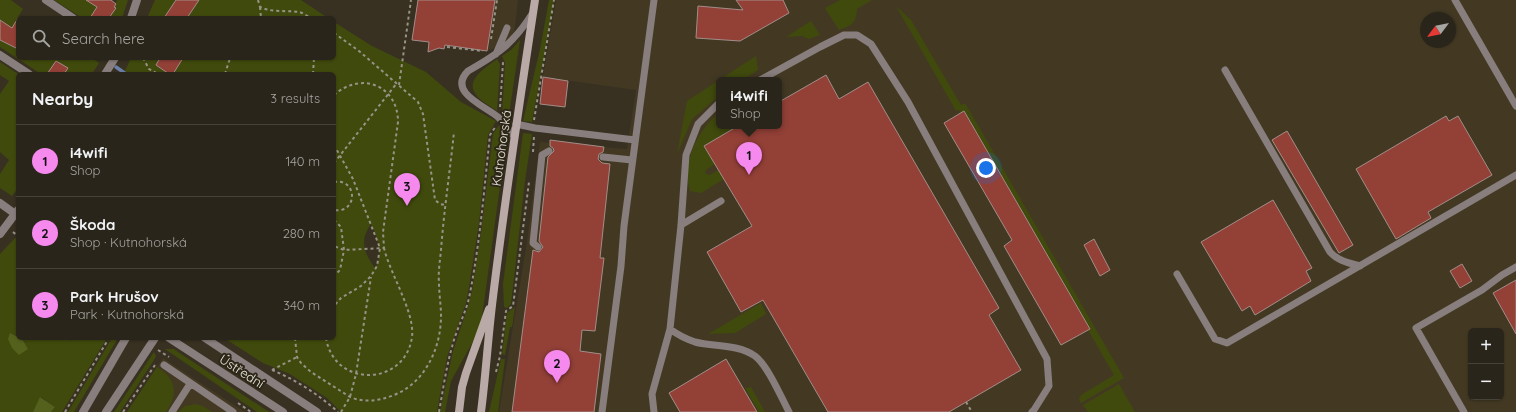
<!DOCTYPE html>
<meta charset="utf-8">
<style>
:root{--surface:#2a251a;--page:#322d23;--text:#f1f3f6;--muted:#a5a5a2;--line:#464239;--accent:#f689ee}
body{margin:0;font-family:Quicksand,sans-serif;background:var(--page);color:var(--text)}
.controls{position:absolute;right:12px;bottom:12px;display:grid;overflow:hidden;border-radius:6px;box-shadow:0 1px 3px #0004}
.controls button{width:36px;height:36px;display:grid;place-items:center;padding:0;border:0;border-bottom:1px solid var(--line);background:var(--surface);color:var(--text);font:20px sans-serif}
.compass{position:absolute;left:1420px;top:12px;width:36px;height:36px;border-radius:50%;background:var(--surface);box-shadow:0 1px 3px #0004;rotate:238deg}
.you{position:absolute;left:986px;top:168px;width:14px;height:14px;margin:-10px;border:3px solid #fff;border-radius:50%;background:#1a73e8;box-shadow:0 0 0 6px #1a73e833}
.badge{display:grid;place-items:center;width:26px;height:26px;border-radius:50%;background:var(--accent);color:#111;font-size:13px;font-weight:700}
.pin{position:absolute;translate:-50% -33px;filter:drop-shadow(0 1px 2px #0008)}
.pin::after{content:'';position:absolute;top:21px;width:14px;height:12px;background:inherit;clip-path:polygon(0 0,100% 0,50% 100%)}
.popup{position:absolute;left:716px;top:77px;width:66px;height:52px;box-sizing:border-box;display:grid;place-content:center;border-radius:6px;background:var(--surface);filter:drop-shadow(0 1px 3px #0005);font-size:13px;white-space:nowrap;color:var(--muted)}
.popup b{font-size:15px;color:var(--text)}
.popup::after{content:'';position:absolute;left:50%;top:100%;margin-left:-8px;border:8px solid transparent;border-top-color:var(--surface)}
.list{margin:0;padding:0;list-style:none}
h2{display:flex;justify-content:space-between;align-items:center;height:52px;margin:0;padding:0 16px;font-size:17px}
h2 small{font-size:13px;font-weight:400;color:var(--muted)}
.list li{display:grid;grid-template-columns:26px 1fr auto;gap:12px;align-items:center;box-sizing:border-box;height:72px;padding:0 16px;border-top:1px solid var(--line)}
.list b{display:block;font-size:15px;white-space:nowrap}
.list p{margin:0;font-size:13px;white-space:nowrap;color:var(--muted)}
.list em{font-size:13px;font-style:normal;color:var(--muted)}
.icon{flex:none;width:22px;height:22px;fill:none;stroke:currentColor;stroke-width:2;stroke-linecap:round;stroke-linejoin:round}
.map{position:relative;flex:none;width:1516px;height:412px;overflow:hidden}
.search{position:absolute;background:var(--surface);box-shadow:0 1px 3px #0004;left:16px;top:16px;width:320px;height:44px;display:flex;align-items:center;gap:10px;box-sizing:border-box;padding:0 14px;border-radius:6px;color:var(--muted);font-size:15px}
.panel{position:absolute;background:var(--surface);box-shadow:0 1px 3px #0004;left:16px;top:72px;width:320px;height:268px;border-radius:6px}
.map>svg:first-child{display:block}
.built{fill:#433923;fill-rule:evenodd}
.green{fill:#404a0d;fill-rule:evenodd}
.forest{fill:#54611d}
.lines{fill:none;stroke-linecap:round;stroke-linejoin:round}
.stream{stroke:#6b7fab;stroke-width:3.5}
.building{fill:#934037;stroke:#a38d89}
.path{stroke:#989387;stroke-width:2;stroke-dasharray:3 3;stroke-linecap:butt}
.service{stroke:#887e7d;stroke-width:7}
.minor{stroke:#887e7d;stroke-width:8}
.tertiary{stroke:#887e7d;stroke-width:8}
.secondary{stroke:#b9a9a7;stroke-width:8}
.labels{text-anchor:middle;dominant-baseline:central;stroke-width:4;stroke-linejoin:round;paint-order:stroke}
.street-label{font-size:13px;fill:#eae6dc;stroke:#2d2718}
</style>
<div class="map">
<svg width="1516" height="412" viewBox="0 0 1516 412">
<rect width="100%" height="100%" fill="#383122"/>
<!-- built -->
<path class="built" d="M418,0H518L514,34L502,45L487,51L445,45L444,49L439,48L432,50H428L429,42L412,40Z
M556,0H1516V412H499L527,242L540,142L627,149L636,90L543,77ZM1426,18H1450V42H1426ZM719,80H779V126H719ZM1471,331H1501V397H1471Z
M163,358L205,386L245,412H127Z"/>
<!-- green -->
<path class="green" d="M0,0H11L23,9L18,17L20,18H18V58H92L99,63L92,74H64L67,68L56,61L48,72L51,74H41L0,47V40L5,43L14,30L0,22Z
M54,0H97V7L90,18H82Z
M117,0H128L122,18H111V16L116,8L114,7Z
M155,0H175L174,3L190,14L199,0H301L328,18H187L171,7L164,18H147Z
M549,0H554L532,122L523,121L540,49Z
M840,0H872L857,9C856,24 852,25 839,30L825,8Z
M896,6L911,20L961,105L965,103L1124,378L1081,403L1079,399L1081,395L1114,375L1088,330L1090,329L965,112L961,113L959,110L956,111Z
M811,21L820,35L809,39L802,36L786,37Z
M334,22L372,46L426,72L461,102L496,121L488,135L479,223L469,287L466,303L447,357L437,412H341L327,398L290,374L263,363L224,338H334V74H173L183,58H334ZM371,224C378,238 384,254 375,268C364,253 359,241 371,224Z
M520,40L508,122L502,115L505,63L502,56L511,50Z
M756,56L758,70L742,80H719V96L692,119L677,154L687,101Z
M131,58H160L156,65L169,74H125L124,73Z
M497,59L500,64L497,111C491,106 482,102 477,96C463,80 487,67 497,59Z
M0,62L18,74V188L12,196L0,188V174L9,160L0,152V94L9,81L0,75Z
M719,113V126H738L704,146L715,164L706,170L705,173L710,175L718,170L724,179L701,193L690,191C681,164 698,129 719,113Z
M499,125L504,139L505,150L482,317L476,336L451,381L445,412H440L453,351L468,306L472,291L481,233L493,134Z
M523,133L532,134L525,181L511,304L507,308L504,307L503,284Z
M15,238L18,239V337L10,333L28,349L20,338H69L71,341L72,338H107L62,412H51L55,407L41,397L33,412H0V254Z
M761,303L766,314L735,333L708,334Z
M515,307L512,327H510L505,355L502,354L507,313Z
M112,338H118L74,412H68Z
M165,349H174L178,352L269,412H257Z
M154,352L156,356L154,360L120,412H114Z
M501,359H505L498,412H489Z
M157,367C177,379 178,394 166,412H127Z
M1119,384L1135,412H1088L1083,405Z
M751,387L765,412H759L745,388Z
M196,404L203,406L212,412H178L185,406Z"/>
<!-- forest -->
<path class="forest" d="M10,333L22,339L28,349L19,355L12,348L8,339Z
M40,397L55,407L51,412H33Z"/>
<g class="lines">
<!-- stream -->
<path class="stream" d="M116,67L126,74"/>
</g>
<!-- building -->
<path class="building" d="M86,0H111L116,4L114,7L116,8L109,18H90L97,7Z
M176,0H199L187,18H164Z
M418,0H495L487,51L445,45L444,49L439,48L428,52L429,42L412,40Z
M736,0H783L789,13L740,41L696,38L698,6L743,10Z
M18,18V49L0,40V20L12,28Z
M160,58H183L173,74H169L156,65Z
M56,61L68,68L64,74H47Z
M826,75L839,99L868,82L999,308L989,315L1021,370L949,412H828L763,300L741,312L707,252L752,226L704,146L738,126H779V102Z
M543,77L568,81L565,107L540,104Z
M964,111L1090,329L1061,345L1004,246L1012,240L944,123Z
M1446,116L1449,121L1458,116L1492,175L1428,212L1431,218L1396,239L1356,169Z
M1287,131L1353,245L1339,253L1272,140Z
M550,140L604,147L603,152L599,154L598,159L602,163L610,164L600,258H604L595,331L582,330L580,351L601,354L594,412H512L533,250L539,252L543,247L539,241L548,157L554,151L553,148L550,146Z
M1273,200L1312,268L1306,271L1311,281L1255,315L1250,306L1242,311L1201,242Z
M1094,239L1110,270L1100,276L1084,245Z
M1462,264L1472,281L1460,288L1450,271Z
M1516,280V334L1493,293Z
M726,359L757,412H680L669,393Z"/>
<g class="lines">
<!-- path -->
<path class="path" d="M258,0L260,7C273,13 286,10 299,12C303,13 307,16 311,18
M260,7L261,18
M334,33L359,51L418,102L423,114L435,200L440,204L445,205
M491,39L497,0
M447,47L483,51
M143,58L149,69L158,74
M225,74L230,58
M313,74L314,58
M399,85L411,0
M334,95C361,71 398,85 398,122L383,232L384,248L344,250L334,246
M500,107L503,63L501,60
M534,120L554,0
M334,145L353,179L380,248L377,266L371,276L361,286L341,298L334,306
M533,152L534,136
M334,163L397,83
M334,182C358,178 358,214 334,210
M334,220L341,227L344,250L340,270L334,276
M13,232L18,236
M295,338L297,357L301,363L311,372L350,397C365,403 379,401 394,395C425,383 441,348 441,316C441,305 439,294 439,283C438,272 440,261 441,250C444,210 450,171 454,132
M326,338C334,388 405,387 412,337C415,312 390,274 384,248
M158,350L169,357
M272,370C296,380 318,394 338,412
M272,370L297,357
M496,372L500,356L506,311L513,306L529,182
M966,402L972,412
M238,403L251,412
M65,412L109,338
M123,412L155,365
M341,412L350,397L356,374L371,277
M439,412C443,390 446,368 452,347C456,330 465,315 469,298C480,244 484,190 490,135L496,126"/>
<!-- service -->
<path class="service" d="M1455,0L1516,106
M496,54L507,28
M1225,70L1330,252C1338,261 1349,263 1360,266
M760,80L820,47L844,35H857L871,44L908,102L1047,359L1049,386L1034,410L1032,412
M719,103L698,124L686,155L681,225L670,329C678,335 686,339 695,342C714,347 738,344 755,356C768,366 781,397 789,412
M516,124L535,128L635,140
M514,136C509,130 504,123 498,117C485,106 447,92 468,71C498,54 513,44 532,14
M603,157L632,160
M681,225L721,201
M538,247L533,243L542,155L549,151
M1177,274L1215,339L1227,343L1516,175
M164,365L233,412
M172,412L190,384
M602,412L621,266L624,226L654,0
M654,412L652,394L670,329
M1464,412L1416,328L1482,290L1502,275L1516,267"/>
<!-- minor -->
<path class="minor" d="M46,0L73,18
M131,18L137,0
M0,55L29,74
M105,74L115,58
M0,234L18,210
M83,412L126,338
M106,412L155,338"/>
<!-- tertiary -->
<path class="tertiary" d="M0,203L18,216
M169,338L283,412
M205,338L317,412"/>
<!-- secondary -->
<path class="secondary" d="M459,412L462,387L466,373L489,309
M481,412C486,374 488,336 493,297C505,198 520,99 535,0"/>
</g>
<g class="labels">
<!-- street labels -->
<g class="street-label">
<text transform="translate(501 148) rotate(-82)">Kutnohorská</text>
<text transform="translate(242 371) rotate(33)">Ústřední</text>
</g>
</g>
</svg>
<div class="controls">
<button>+</button>
<button>−</button>
</div>
<svg class="compass" viewBox="-18 -18 36 36"><path d="M0-13l5 13h-10z" fill="#e53935"/><path d="M0 13l5-13h-10z" fill="#a5a5a2"/></svg>
<div class="you"></div>
<div class="pin badge" style="left:749px;top:175px">1</div>
<div class="popup"><b>i4wifi</b>Shop</div>
<div class="pin badge" style="left:557px;top:383px">2</div>
<div class="pin badge" style="left:407px;top:206px">3</div>
<div class="search"><svg class="icon" aria-label="search" viewBox="0 0 24 24"><circle cx="10" cy="10" r="6"/><path d="M15 15l6 6"/></svg>Search here</div>
<section class="panel">
<h2>Nearby<small>3 results</small></h2>
<ul class="list">
<li><span class="badge">1</span><div><b>i4wifi</b><p>Shop</p></div><em>140 m</em></li>
<li><span class="badge">2</span><div><b>Škoda</b><p>Shop · Kutnohorská</p></div><em>280 m</em></li>
<li><span class="badge">3</span><div><b>Park Hrušov</b><p>Park · Kutnohorská</p></div><em>340 m</em></li>
</ul>
</section>
</div>
